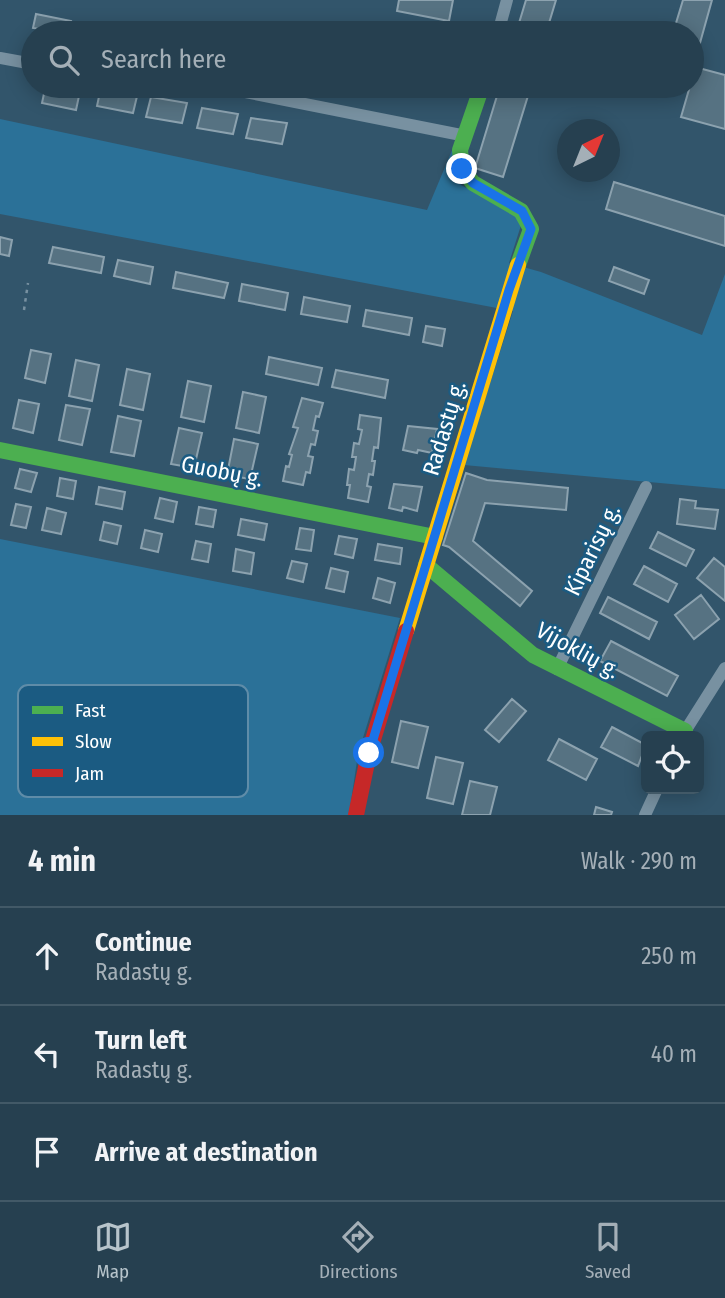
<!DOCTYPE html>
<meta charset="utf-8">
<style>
:root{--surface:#264050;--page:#324b5a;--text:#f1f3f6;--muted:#a4afb7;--line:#425967;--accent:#b7c4cb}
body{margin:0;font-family:"Fira Sans Condensed",sans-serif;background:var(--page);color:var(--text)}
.controls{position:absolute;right:21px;bottom:21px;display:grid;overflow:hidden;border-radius:10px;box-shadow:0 4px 18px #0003}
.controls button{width:63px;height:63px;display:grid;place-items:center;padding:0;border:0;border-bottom:2px solid var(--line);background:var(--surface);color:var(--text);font:35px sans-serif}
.compass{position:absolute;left:557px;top:119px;width:63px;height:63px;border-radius:50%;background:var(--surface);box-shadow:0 4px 18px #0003;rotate:43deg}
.stop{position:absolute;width:21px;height:21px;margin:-16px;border:5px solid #1a73e8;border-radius:50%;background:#fff}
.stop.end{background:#1a73e8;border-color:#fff;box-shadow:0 2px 7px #0008}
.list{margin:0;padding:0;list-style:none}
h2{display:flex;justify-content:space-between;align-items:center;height:91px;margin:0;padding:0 28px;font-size:30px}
h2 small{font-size:23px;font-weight:400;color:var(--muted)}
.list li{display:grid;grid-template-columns:46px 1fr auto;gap:21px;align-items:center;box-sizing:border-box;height:98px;padding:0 28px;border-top:2px solid var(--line)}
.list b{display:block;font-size:26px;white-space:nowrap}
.list p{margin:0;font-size:23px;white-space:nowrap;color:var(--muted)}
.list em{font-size:23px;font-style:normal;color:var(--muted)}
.icon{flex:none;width:38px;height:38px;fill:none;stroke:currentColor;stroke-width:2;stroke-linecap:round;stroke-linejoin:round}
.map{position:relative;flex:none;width:725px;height:815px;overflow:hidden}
.search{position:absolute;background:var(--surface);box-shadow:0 4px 18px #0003;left:21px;right:21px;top:21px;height:77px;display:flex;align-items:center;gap:18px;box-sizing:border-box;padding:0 24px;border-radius:38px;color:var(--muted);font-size:26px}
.sheet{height:385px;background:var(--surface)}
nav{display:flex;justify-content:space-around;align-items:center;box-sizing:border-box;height:98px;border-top:2px solid var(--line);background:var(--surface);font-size:19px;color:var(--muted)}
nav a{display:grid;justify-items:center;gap:4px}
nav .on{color:var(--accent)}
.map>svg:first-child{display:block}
.green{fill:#2b7198}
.building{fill:#567282;stroke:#8ca2af;stroke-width:2}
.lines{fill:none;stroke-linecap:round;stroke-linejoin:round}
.path{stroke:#7891a1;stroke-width:2.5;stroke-dasharray:3.5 5;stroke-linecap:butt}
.street{stroke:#7891a1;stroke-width:12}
.fast{stroke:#4caf50;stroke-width:16}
.slow{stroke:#ffc107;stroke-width:16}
.jam{stroke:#c62828;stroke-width:16}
.route{stroke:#1a73e8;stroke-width:9}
.labels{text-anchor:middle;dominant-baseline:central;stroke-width:5;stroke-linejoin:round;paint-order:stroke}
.street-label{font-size:23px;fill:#fff;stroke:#1b5b82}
.key{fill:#1b5b82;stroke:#5f8ca8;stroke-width:2}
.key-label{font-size:19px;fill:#fff}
</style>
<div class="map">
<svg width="725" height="815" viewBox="0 0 725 815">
<rect width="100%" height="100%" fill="#32556b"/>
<!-- green -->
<path class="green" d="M0,119L427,210L453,148V165L461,185L523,219L509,263L541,272L702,335L725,274V489L464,465L513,311L0,214Z
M0,539L400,618L358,754L349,815H0Z"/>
<!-- building -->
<path class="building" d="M399,0H453L449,21L397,11Z
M526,0H556L546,33H516Z
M683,0H712L693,68L692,33H673Z
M36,14L71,21L68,33L33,28Z
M91,26L125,33H89Z
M695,67L725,75V129L681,117L690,86H692Z
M500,86H531L503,177L475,168Z
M101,87L138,92L133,113L97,106Z
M45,89L79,96L76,110L42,103Z
M151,97L187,103L182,123L146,117Z
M202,108L238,114L233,134L197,128Z
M251,118L287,123L282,144L246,138Z
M614,182L725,216V246L606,209Z
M0,237L12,240L9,256L0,254Z
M53,247L104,257L101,273L49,263Z
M118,260L153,267L150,284L114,276Z
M614,267L649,280L644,294L609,281Z
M176,272L228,283L224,298L173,288Z
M242,284L288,293L285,310L239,301Z
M304,297L350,306L347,322L301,314Z
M366,310L412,318L409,335L363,326Z
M426,326L445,329L442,346L423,342Z
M31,350L51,354L45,383L25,378Z
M269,357L322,368L318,385L266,374Z
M76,360L99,365L92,401L69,396Z
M127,369L150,374L143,410L120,405Z
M336,370L388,380L385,398L332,387Z
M188,381L211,386L204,422L181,417Z
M243,392L266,397L259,433L236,428Z
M302,398L323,403L319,417L316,416L313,430L318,431L315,445L311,444L308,456L313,457L310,473L306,472L303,485L283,481L286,466L289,467L292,455L289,454L298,428L293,427Z
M19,400L39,404L33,433L13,428Z
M66,405L90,409L82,445L59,440Z
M360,415L381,418L378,448L374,447L372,461H375L373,475L369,474L367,486L371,487L368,502L348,498L350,485H347L349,469L354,470L356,457H352L354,443L359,444L362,430L358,429Z
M118,416L141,421L134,456L111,452Z
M408,426L437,429L432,453L418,450L417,453L403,450Z
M179,428L202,433L194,468L171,464Z
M234,439L258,444L250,479L227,475Z
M20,469L37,473L31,492L15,488Z
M466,473L487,480L568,488L566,510L485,503L473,541L532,591L520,606L449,547L443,545Z
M60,478L76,481L73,499L57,496Z
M394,484L422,487L417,511L403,507L402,511L389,508Z
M99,487L125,492L122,509L96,504Z
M160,498L177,502L173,522L155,518Z
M680,499L696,501L695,508L718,510L715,529L677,524Z
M16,504L31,507L26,528L11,525Z
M199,507L216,510L213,527L196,524Z
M47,508L66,513L61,534L42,530Z
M241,519L267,524L264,540L238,535Z
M104,522L121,526L117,544L100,540Z
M300,528L314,530L311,551L296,549Z
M145,530L162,534L158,552L141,548Z
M658,532L694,550L686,566L650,548Z
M339,536L357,539L353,558L335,554Z
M196,541L211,544L208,562L192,559Z
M378,544L402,548L400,564L375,560Z
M236,549L254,553L251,574L233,571Z
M714,558L725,567V601L697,578Z
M292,561L307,564L303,582L287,578Z
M644,566L677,584L668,602L634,584Z
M331,568L348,572L344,592L326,588Z
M378,578L395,583L390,603L373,598Z
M701,595L719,619L694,639L675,615Z
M608,597L657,622L649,639L600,613Z
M611,641L678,676L667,696L600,661Z
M512,699L526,711L499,742L485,730Z
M401,721L428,727L418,768L392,762Z
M612,727L646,745L638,766L601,747Z
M559,739L597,759L586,780L548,760Z
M436,757L463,763L453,804L427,798Z
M470,781L497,787L490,815H462Z
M596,807L612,812L611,815H594Z"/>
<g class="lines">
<!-- path -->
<path class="path" d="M24,310L28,283"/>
<!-- street -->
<path class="street" d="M498,33L507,0
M0,58L33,64
M215,86L466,136
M557,669L646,487
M682,736L725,668
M645,815L657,789"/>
<!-- fast -->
<path class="fast" d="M482,86L460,150L462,169L473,183L521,211L531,229L518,265
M0,450L435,537
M426,565L533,655L685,731"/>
<!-- slow -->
<path class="slow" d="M406,631L518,265"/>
<!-- jam -->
<path class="jam" d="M356,815L369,753L406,631"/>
</g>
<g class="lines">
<!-- route -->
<path class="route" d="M369,753L509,290L531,229L522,211L473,183L462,169"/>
</g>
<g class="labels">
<!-- street labels -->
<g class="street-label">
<text transform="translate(444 428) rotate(-73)">Radastų g.</text>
<text transform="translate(222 471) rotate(11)">Guobų g.</text>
<text transform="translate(592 550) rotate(-64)">Kiparisų g.</text>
<text transform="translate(578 650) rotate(29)">Vijoklių g.</text>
</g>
</g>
<!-- legend -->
<rect x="18" y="685" width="230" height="112" rx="10" class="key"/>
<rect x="32" y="706" width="31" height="8" fill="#4caf50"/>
<rect x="32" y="737" width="31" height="9" fill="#ffc107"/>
<rect x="32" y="769" width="31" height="8" fill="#c62828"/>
<g class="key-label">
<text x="75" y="717">Fast</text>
<text x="75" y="748">Slow</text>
<text x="75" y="780">Jam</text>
</g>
</svg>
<div class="controls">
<button><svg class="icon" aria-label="locate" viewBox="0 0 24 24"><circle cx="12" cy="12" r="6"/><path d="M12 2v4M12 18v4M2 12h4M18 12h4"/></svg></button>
</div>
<svg class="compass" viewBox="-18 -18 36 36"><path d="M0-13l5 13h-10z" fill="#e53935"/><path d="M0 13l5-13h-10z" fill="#a4afb7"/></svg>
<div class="stop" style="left:369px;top:753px"></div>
<div class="stop end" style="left:462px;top:169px"></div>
<div class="search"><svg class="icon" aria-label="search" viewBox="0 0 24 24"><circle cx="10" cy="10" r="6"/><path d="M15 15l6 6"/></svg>Search here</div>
</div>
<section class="sheet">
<h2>4 min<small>Walk · 290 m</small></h2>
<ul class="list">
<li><svg class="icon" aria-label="ahead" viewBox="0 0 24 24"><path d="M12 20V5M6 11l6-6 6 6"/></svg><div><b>Continue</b><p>Radastų g.</p></div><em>250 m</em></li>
<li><svg class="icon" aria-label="left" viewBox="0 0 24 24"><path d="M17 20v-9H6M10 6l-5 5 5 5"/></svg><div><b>Turn left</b><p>Radastų g.</p></div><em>40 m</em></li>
<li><svg class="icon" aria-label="arrive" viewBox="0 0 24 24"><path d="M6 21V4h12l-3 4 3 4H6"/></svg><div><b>Arrive at destination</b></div></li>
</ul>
</section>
<nav>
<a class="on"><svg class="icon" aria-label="map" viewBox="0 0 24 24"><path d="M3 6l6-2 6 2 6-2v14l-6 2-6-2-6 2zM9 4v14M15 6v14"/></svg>Map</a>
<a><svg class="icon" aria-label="directions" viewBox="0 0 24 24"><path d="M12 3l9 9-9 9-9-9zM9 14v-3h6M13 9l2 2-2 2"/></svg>Directions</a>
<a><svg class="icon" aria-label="saved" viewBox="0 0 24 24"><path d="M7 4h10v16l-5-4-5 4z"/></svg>Saved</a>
</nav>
